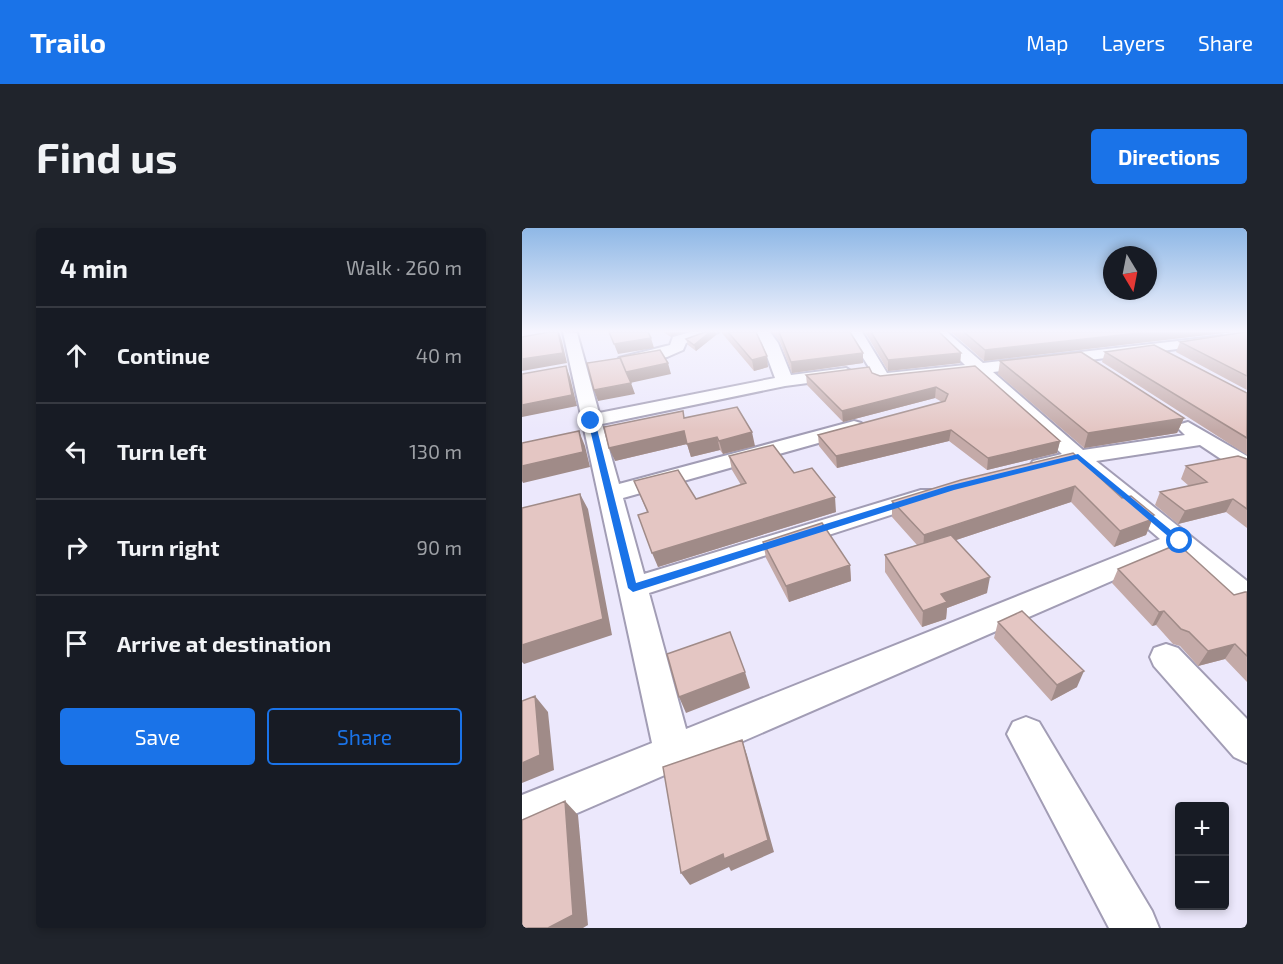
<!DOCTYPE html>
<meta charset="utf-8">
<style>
:root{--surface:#171b24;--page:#20242c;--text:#f1f3f6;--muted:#9ea1a6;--line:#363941;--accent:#1a73e8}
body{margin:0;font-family:"Exo 2",sans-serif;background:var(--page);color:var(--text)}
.controls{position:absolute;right:18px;bottom:18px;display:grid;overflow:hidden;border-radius:6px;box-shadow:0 3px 9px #0003}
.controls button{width:54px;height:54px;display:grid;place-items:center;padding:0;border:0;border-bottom:2px solid var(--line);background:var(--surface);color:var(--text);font:30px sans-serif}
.compass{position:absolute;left:581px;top:18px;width:54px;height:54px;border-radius:50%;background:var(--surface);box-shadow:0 3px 9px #0003;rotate:170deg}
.stop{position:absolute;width:18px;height:18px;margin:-14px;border:4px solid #1a73e8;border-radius:50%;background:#fff}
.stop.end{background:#1a73e8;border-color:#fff;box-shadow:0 2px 6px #0008}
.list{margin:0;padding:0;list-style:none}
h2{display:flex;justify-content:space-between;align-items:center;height:78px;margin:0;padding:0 24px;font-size:26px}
h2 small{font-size:20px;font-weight:400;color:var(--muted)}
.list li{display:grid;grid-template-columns:39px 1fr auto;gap:18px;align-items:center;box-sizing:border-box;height:96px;padding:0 24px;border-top:2px solid var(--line)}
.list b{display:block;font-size:22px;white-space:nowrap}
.list em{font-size:20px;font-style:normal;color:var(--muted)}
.actions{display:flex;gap:12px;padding:18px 24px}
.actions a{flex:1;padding:14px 0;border:2px solid var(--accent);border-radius:6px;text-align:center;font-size:21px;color:var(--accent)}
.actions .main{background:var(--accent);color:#fff}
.icon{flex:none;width:33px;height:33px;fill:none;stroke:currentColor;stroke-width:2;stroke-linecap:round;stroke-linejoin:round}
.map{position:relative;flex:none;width:725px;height:700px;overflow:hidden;border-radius:6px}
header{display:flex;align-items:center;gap:36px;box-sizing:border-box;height:84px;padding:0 30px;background:var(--accent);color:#fff}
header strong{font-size:28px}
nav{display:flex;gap:33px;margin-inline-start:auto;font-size:21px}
.intro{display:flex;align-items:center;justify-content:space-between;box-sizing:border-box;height:144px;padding:0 36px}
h1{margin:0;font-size:42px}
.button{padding:15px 27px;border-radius:6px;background:var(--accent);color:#fff;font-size:21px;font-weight:700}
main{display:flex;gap:36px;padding:0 36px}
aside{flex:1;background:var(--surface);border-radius:6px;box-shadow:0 3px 9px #0003}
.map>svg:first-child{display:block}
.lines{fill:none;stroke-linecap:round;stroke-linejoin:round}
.minor-casing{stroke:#a29db5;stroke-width:4}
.minor{fill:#fff;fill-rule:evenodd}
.wall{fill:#c4aaa8}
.shaded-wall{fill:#a08b88}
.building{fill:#e4c6c3;stroke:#a08b88;stroke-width:1.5}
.route{fill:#1a73e8}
</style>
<header>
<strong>Trailo</strong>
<nav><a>Map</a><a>Layers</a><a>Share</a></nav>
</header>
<div class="intro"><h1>Find us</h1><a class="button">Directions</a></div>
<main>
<aside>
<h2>4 min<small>Walk · 260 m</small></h2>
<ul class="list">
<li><svg class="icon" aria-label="ahead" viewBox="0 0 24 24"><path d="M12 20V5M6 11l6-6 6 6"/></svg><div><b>Continue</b></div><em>40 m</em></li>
<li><svg class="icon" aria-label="left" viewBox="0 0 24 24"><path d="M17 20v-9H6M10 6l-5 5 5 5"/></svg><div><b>Turn left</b></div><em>130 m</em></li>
<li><svg class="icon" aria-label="right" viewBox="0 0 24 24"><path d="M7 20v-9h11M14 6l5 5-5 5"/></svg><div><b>Turn right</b></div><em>90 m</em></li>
<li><svg class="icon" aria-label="arrive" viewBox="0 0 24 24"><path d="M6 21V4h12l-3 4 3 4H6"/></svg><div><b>Arrive at destination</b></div></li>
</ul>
<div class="actions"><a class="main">Save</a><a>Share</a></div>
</aside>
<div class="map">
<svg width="725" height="700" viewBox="0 0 725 700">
<rect width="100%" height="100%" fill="#ece8fc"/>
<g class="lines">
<!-- minor casing -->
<g class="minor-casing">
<path id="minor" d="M41,104L55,105L77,185L253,150L240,115L233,104H248L256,115L269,147L324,140L332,145L324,150L263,158L80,196L97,256L332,193L339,195L342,199L339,203L101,270L122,346L399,262H415L419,267L415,272L127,365L164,501L638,311L552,237L519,245L511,243L508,238L511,233L540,226L453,146L352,155L348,141L325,104H340L365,145L443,137L409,104H425L461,135L700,108L703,111L695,116L471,144L561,222L663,207L656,200L659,196L666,194L725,228V245L717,243L678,217L574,233L725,353V380L715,377L654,325L0,609V567L130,515Z
M169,104H196L164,115L161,122L145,129L103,138L95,133L97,130L148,117L151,109Z
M644,416L656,420L725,491V535L712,529L632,438L628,429L632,420Z
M504,489L517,494L630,683L637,700H587L485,506L491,494Z"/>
</g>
<!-- minor -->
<use href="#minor" class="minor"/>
</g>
<!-- wall -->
<path class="wall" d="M141,104H161L149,109Z
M199,104H234L246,139L232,143Z
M250,104H328L341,125V135L270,145L258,114Z
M343,104H417L439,125L438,135L366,143Z
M429,104H711L462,133Z
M725,104V162L654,124L658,114Z
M194,107L174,123L166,117L164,111Z
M583,124L725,165V227L580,134Z
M478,133L662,190L655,205L562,220L476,146Z
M453,138L538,213L535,225L465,242L427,213L315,240L297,218L296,207L420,174L413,170L321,194L285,157L284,147L358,148Z
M163,190L233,218L201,226L198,222L169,229L165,216L93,233Z
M551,225L600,270L631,290L624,307L592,319L549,274L434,312L465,365L425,380L424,391L400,399L363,344V327L395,317L370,289V273Z
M207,228L272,245L314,284L136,339L125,284L112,253L174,271L219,257L210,242Z
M725,231V300L704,284L656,296L633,277L638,264L667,258L659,251L664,238Z
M241,314L328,337L329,353L267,374L244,330Z
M596,341L712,367L725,364V454L703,431L676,438L658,418L651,416L634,397L630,398L590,355Z
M476,394L555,459L529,473L472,410Z"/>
<!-- shaded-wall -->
<path class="shaded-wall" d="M37,104L40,113L45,135L0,143V131Z
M148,104H161L149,109Z
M188,104H194V107L174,123L172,117Z
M626,104H711L462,133L463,122Z
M129,110L132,120L96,126L92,116Z
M341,125V135L270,145L269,134Z
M439,125L438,135L366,143V132Z
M245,128L246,139L232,143L230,132Z
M146,135L149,146L108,155L104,144Z
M44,138L48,149L55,178L0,189V177Z
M109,155L113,166L76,173L72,162Z
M414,159L413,170L321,194L320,183Z
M662,190L655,205L562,220L566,205Z
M429,202L427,213L315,240L314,228Z
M57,203L63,218L68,239L1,255L0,253V238Z
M162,203L195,209L198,222L169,229L165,216L93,233L87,220Z
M230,204L233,218L201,226L197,213Z
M538,213L535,225L465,242L466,230Z
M553,258L549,274L401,323L402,307Z
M58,266L66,281L90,407L2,436L0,434V417Z
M313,269L314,284L136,339L130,325Z
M711,271L704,284L656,296L663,283Z
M632,287L624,307L592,319L598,303L628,288Z
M328,337L329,353L267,374L264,358Z
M468,349L465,365L425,380L424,391L400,399L401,383L419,366Z
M642,383L634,397L630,398L637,384Z
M713,416L703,431L676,438L686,423Z
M562,443L555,459L529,473L535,457Z
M223,444L228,460L164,485L157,469Z
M13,468L26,484L32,542L0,555V535Z
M220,512L225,527L252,624L209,643L207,639L168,657L159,645Z
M43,573L56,587L66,697L61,700H26Z"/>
<!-- building -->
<path class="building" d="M27,104H36L41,125L0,131V109Z
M87,104H126L129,110L92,116Z
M183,104H188L172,117L164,111Z
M206,104H234L245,128L230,132Z
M257,104H328L341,125L269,134Z
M349,104H417L439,125L366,132Z
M442,104H626L463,122Z
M725,104V148L658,114L723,104Z
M632,117L725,165V210L583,124Z
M138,122L146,135L104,144L109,155L72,162L65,135L98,130L104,144L98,129Z
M559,124L662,190L566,205L478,133Z
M44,138L50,167L0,177V146Z
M453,138L538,213L466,230L429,202L314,228L296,207L423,173L426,166L414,159L320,183L284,147L347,139L350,145L358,148Z
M215,179L230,204L197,213L195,209L165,216L162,203L87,220L82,199L161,183L162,190Z
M57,203L61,224L0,238V215Z
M251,217L272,245L290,240L313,269L130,325L116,287L126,284L112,253L156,242L174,271L224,255L207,228Z
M551,225L600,270L609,268L632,287L628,288L631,291L598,303L553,258L402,307L370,273L439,252Z
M716,228L725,231V281L711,271L663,283L638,264L685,254L664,238Z
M58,266L81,391L0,417V280Z
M300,295L328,337L264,358L241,314Z
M429,307L468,349L419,366L425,374L401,383L363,327Z
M656,316L712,367L723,364H725V428L713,416L686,423L667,404L659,401L642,383L637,384L596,341Z
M500,383L562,443L535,457L476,394Z
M208,404L223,444L157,469L145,426Z
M13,468L18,527L0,535V473Z
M220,512L246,612L202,631L201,626L159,645L141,539Z
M43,573L51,687L26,700H0V592Z"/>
<!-- sky -->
<linearGradient id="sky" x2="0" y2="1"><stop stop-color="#8fb8e6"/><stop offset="0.51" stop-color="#f6f5fe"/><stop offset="1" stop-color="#f6f5fe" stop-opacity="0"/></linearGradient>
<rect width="725" height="202" fill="url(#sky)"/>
<!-- route -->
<path class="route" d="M69,191L73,193L114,355L426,258L556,226L662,313L654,315L555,231L432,262L111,364L106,360L66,193Z"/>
</svg>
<div class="controls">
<button>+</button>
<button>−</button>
</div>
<svg class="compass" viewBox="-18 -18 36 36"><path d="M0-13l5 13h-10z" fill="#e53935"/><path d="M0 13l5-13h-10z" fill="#9ea1a6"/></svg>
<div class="stop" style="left:658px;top:313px"></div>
<div class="stop end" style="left:69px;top:193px"></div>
</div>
</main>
